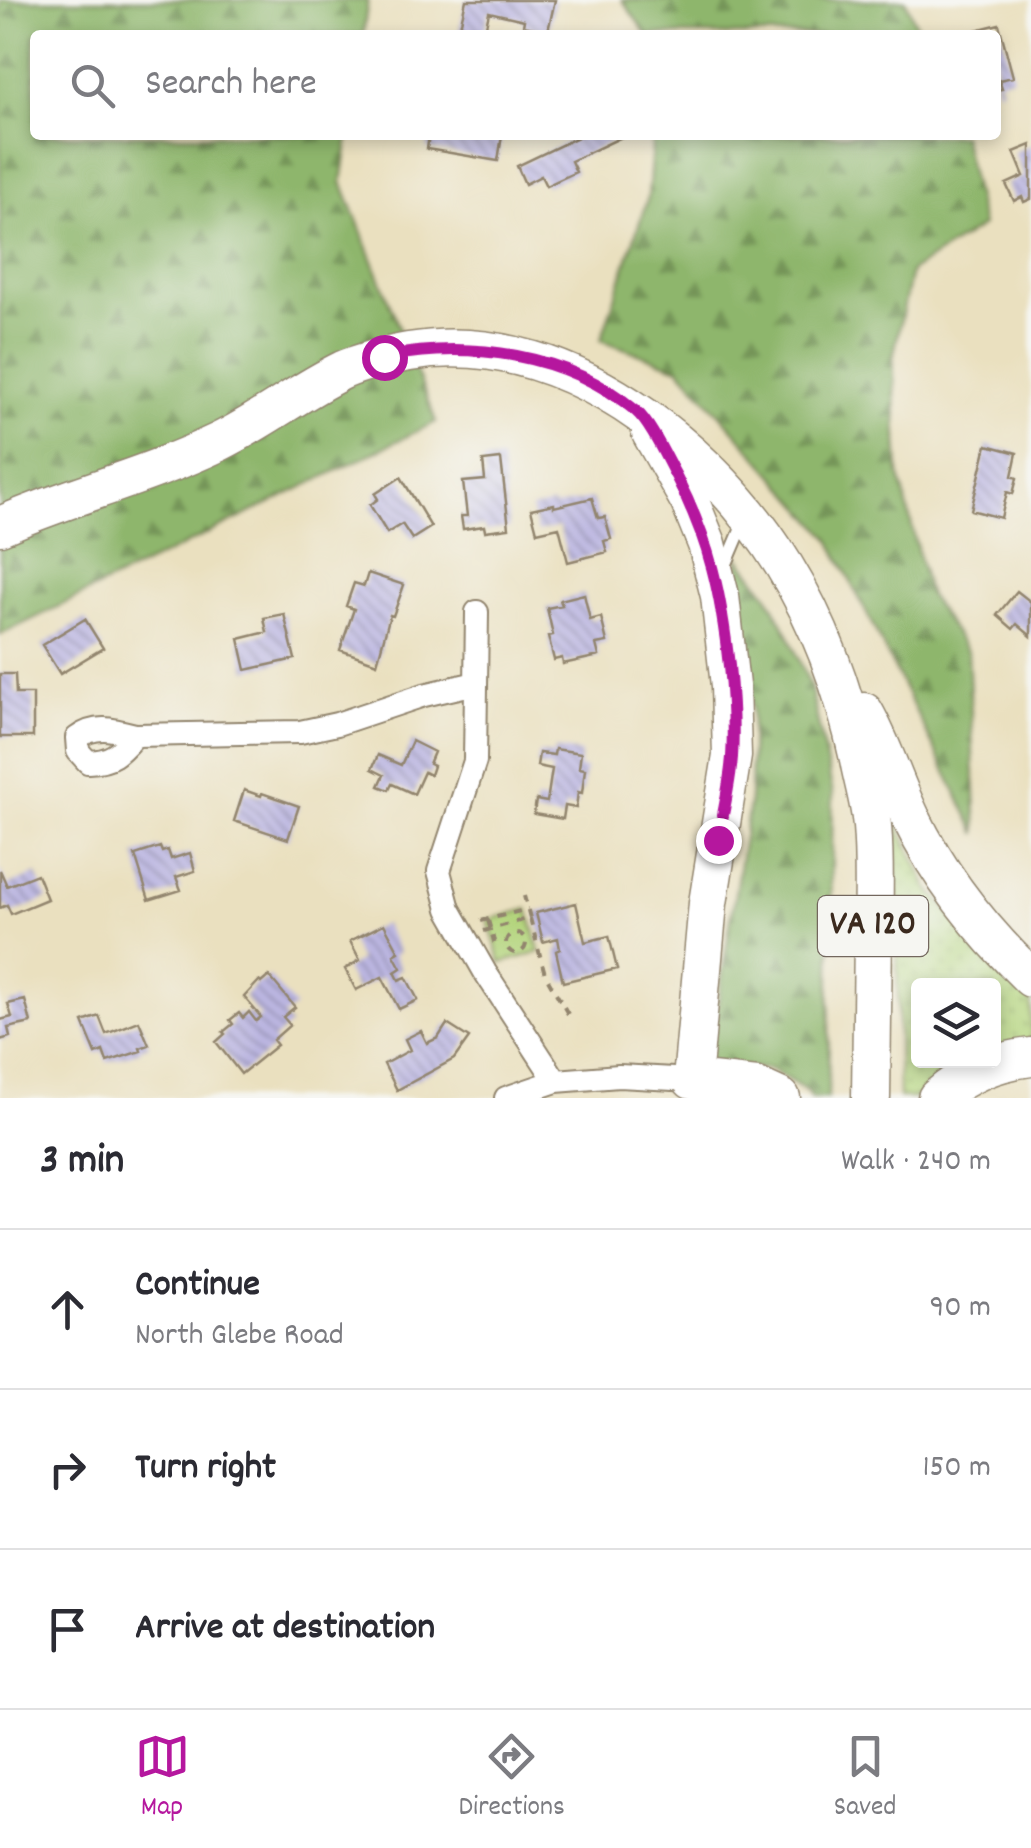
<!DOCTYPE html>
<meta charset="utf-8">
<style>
:root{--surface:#fff;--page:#f2f2f3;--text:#2b2b33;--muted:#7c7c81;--line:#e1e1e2;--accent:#b5179e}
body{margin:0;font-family:Dekko,sans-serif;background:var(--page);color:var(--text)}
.controls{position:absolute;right:30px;bottom:30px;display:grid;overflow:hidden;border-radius:10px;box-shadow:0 5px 15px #0003}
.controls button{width:90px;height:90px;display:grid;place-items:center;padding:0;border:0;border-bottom:2px solid var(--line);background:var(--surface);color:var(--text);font:50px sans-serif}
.stop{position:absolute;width:30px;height:30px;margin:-22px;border:8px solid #b5179e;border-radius:50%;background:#fff}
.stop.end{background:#b5179e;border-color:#fff;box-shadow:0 2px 10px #0008}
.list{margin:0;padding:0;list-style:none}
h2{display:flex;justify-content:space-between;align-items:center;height:130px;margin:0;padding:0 40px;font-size:42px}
h2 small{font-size:32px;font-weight:400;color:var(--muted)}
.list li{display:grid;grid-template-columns:65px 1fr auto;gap:30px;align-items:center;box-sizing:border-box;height:160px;padding:0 40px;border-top:2px solid var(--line)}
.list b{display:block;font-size:38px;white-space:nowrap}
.list p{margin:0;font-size:32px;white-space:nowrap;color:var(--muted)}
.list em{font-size:32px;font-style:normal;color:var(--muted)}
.icon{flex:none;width:55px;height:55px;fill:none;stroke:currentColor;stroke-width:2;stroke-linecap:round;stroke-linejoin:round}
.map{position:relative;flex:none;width:1031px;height:1098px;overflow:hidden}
.search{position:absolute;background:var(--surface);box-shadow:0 5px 15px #0003;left:30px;right:30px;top:30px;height:110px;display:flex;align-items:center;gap:25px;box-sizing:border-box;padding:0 35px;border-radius:10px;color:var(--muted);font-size:38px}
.sheet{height:610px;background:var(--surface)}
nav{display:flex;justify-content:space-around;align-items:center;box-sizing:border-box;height:140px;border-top:2px solid var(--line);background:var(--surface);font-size:28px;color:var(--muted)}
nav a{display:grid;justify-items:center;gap:5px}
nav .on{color:var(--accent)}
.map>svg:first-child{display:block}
.grass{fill:url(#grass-dots);stroke:#777f4d;stroke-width:2.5}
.forest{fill:url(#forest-firs);stroke:#647045;stroke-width:2.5}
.garden{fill:#b3d47c;stroke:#777f4d;stroke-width:2.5}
.building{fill:url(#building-back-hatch)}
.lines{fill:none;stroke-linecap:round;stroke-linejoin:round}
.service-casing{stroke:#92856e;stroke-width:15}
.minor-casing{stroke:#92856e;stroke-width:26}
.primary-casing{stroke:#92856e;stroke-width:41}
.path{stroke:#92856e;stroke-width:4;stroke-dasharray:8 8;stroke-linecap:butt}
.service{stroke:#fff;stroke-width:11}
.minor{stroke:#fff;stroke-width:22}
.primary{stroke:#fff;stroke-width:38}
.route{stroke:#b5179e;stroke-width:12}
.labels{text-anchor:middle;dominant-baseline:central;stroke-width:8;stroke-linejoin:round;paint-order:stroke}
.shield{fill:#f6f6f2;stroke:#73675e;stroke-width:2.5}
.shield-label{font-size:35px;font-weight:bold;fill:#3b2a1e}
</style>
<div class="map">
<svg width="1031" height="1098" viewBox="0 0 1031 1098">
<defs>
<pattern id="grass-dots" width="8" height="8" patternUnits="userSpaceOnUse" patternTransform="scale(2.5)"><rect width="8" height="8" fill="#b3d47c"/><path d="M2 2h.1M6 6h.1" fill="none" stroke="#9bb66b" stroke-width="1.8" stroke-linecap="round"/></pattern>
<pattern id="forest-firs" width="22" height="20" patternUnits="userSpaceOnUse" patternTransform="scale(2.5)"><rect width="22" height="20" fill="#8eb66c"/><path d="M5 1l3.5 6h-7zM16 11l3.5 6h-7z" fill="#759458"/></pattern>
<pattern id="building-back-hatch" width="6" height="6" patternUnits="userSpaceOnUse" patternTransform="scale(2.5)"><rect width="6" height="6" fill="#bbb6e1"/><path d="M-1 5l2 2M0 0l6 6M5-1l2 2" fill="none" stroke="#9994b6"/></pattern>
</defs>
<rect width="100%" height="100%" fill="#f6f6f2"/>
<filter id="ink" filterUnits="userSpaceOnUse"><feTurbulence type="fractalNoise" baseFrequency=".01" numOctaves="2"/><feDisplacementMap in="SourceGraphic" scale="20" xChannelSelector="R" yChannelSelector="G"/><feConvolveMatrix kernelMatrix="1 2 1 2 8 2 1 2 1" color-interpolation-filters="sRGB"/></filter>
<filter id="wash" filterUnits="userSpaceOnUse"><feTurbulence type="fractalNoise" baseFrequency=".0048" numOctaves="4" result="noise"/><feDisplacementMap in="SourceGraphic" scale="40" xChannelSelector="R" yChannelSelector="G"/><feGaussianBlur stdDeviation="2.25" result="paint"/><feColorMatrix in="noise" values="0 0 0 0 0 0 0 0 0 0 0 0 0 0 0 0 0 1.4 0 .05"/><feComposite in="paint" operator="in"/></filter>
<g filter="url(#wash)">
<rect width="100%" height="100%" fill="#eae0bf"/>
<!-- grass -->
<path class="grass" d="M896,821L929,889L1003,974L1031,998V1043L994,1052V986H918V1060L974,1061L920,1098H899Z"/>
<!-- forest -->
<path class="forest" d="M0,0H368L363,35H35V135H349L342,182L436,422L0,635Z
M622,0H905L921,35H647Z
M653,135H962L982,226L911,271L893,358L899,472L928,594L968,653L977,834L829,538L679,368L601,340L648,197Z
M738,556L767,594L788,634L810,685L833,793L828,1098H811L808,1092L770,1069L708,1065L750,798L752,708Z"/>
<!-- garden -->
<path class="garden" d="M528,909L540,952L501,963L488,920Z"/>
<g id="blocks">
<!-- building -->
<path class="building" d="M466,0H555L548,31L523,26L524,20L489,12L484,35H458Z
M999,24L1013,77L999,80L1002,89L996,90V35H969L968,32Z
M429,135H502L498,161L427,149Z
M582,135H626L571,161L576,172L546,186L541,176L525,184L517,166Z
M1031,145V199L1024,202L1022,197L1014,201L1006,184L1024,176L1014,152Z
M987,445L1017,453L1012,476L1017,478L1013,494L1007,492L1001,518L971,510Z
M501,459L509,528L485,531L484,526L463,529L461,516H467L463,482L485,480L483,461Z
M401,477L431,527L412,539L402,524L387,533L370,505L378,499L375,494Z
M592,498L598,518L605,517L611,539L604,541L607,552L568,562L559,527L537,532L531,509L554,504V507Z
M368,573L404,585L393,616L390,615L377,663L340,650L354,609L346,606L354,583L364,586Z
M1017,591L1031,602V636L1017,624L1013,629L997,615Z
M584,594L590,620L601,617L607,642L596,644L599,656L563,664L562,658L554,660L548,636L553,635L547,608L562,605L560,600Z
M284,614L295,659L246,670L239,639L267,632L264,618Z
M85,619L103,648L60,674L42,645Z
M0,674H15L16,694H33V737H0Z
M412,741L434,752L429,764L433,766L430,775L424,772L414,794L392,784L389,790L379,786L384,775L372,769L378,755L401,765Z
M555,749L581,753L579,768L585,769L582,793L578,792L576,808L565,806L563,819L534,814L536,800L547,802L552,769L537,766L539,753L554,755Z
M244,790L261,796L262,793L299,806L288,839L234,821Z
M160,847L162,852L168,850L171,859L190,853L195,871L176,877L181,890L149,900L135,855Z
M0,870L7,886L37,874L47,899L11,914L7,905L0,908Z
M576,903L585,942L609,936L617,969L563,982L556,951L560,949L558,938L543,942L536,913Z
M384,924L399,952L394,955L401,968L395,972L399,980L406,977L418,1000L399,1009L382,977L356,990L345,969L360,960L350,941Z
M269,976L295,1007L283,1017L290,1025L273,1040L277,1045L241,1074L216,1042L225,1034L223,1032L233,1024L230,1020L239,1013L243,1018L249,1012L256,1021L261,1017L244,997L259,981L261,983Z
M25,1000L31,1023L8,1028L10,1037L0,1040V1020L12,1017L8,1004Z
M99,1016L106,1034L139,1021L149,1045L140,1048L141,1051L107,1062L103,1051L96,1054L83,1022Z
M447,1024L469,1038L454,1059L397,1090L384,1064L410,1050L405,1039L421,1031L427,1043L438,1038Z"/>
</g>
</g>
<g filter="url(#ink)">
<use href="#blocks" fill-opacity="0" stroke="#92856e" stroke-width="2.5"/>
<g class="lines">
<!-- service casing -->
<g class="service-casing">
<path id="service" d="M725,567L745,520"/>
</g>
<!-- minor casing -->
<g class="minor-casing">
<path id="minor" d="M477,612L475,761L439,871L449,909L485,972L556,1081
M135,735C119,753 113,761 88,762L78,751L77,738C95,724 113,729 135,735L300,732L337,724L424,695L476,683
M506,1098L556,1081L619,1076L692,1080"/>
</g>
<!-- primary casing -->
<g class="primary-casing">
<path id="primary" d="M651,433L690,502L707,544L720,596L730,686L732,756L708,903L692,1080L757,1087L781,1098
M0,526C72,495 148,476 219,442C262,421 300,391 343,370C364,361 387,356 409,352C494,338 574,367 643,416C763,502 828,616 859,759C863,781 870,803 872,826C875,861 874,896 873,932C872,987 872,1043 871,1098
M864,712C883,745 894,783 911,818C940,878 983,932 1031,978
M937,1098C964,1074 995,1061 1031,1057"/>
</g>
<!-- path -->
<path class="path" d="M530,918L545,974L568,1014
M488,920L495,945
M481,921L528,909
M484,931L530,918L524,896
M506 943a10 10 0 1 1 20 0a10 10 0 1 1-20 0Z"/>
<!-- service -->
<use href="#service" class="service"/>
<!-- minor -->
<use href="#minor" class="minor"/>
<!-- primary -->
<use href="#primary" class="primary"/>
</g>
</g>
<g class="lines" filter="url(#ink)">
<!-- route -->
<path class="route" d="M384,357C470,340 567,353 636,411C651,424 666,458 676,476C710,542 721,593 729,666C732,696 734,727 732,757C730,785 723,813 718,840"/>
</g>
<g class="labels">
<!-- shield labels -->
<rect class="shield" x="818" y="896" width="110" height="60" rx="8"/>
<g class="shield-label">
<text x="873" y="926">VA 120</text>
</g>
</g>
</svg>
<div class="controls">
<button><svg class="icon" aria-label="layers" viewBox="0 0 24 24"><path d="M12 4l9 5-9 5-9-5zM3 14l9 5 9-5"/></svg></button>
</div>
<div class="stop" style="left:384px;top:357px"></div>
<div class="stop end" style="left:718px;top:840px"></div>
<div class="search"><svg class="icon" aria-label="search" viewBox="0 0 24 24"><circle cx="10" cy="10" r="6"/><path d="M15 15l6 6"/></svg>Search here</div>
</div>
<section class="sheet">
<h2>3 min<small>Walk · 240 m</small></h2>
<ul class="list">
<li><svg class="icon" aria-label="ahead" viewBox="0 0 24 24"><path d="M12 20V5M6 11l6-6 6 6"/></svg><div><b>Continue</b><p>North Glebe Road</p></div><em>90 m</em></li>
<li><svg class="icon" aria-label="right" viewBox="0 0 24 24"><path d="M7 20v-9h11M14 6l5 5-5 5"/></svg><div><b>Turn right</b></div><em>150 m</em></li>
<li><svg class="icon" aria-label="arrive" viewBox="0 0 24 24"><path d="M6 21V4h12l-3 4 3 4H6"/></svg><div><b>Arrive at destination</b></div></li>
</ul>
</section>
<nav>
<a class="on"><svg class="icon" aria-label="map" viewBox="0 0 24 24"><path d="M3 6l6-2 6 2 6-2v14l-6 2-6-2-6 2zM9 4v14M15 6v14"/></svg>Map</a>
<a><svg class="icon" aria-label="directions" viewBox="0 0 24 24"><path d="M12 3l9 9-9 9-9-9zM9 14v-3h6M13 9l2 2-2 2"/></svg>Directions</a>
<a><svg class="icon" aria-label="saved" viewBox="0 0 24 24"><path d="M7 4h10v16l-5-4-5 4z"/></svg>Saved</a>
</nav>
